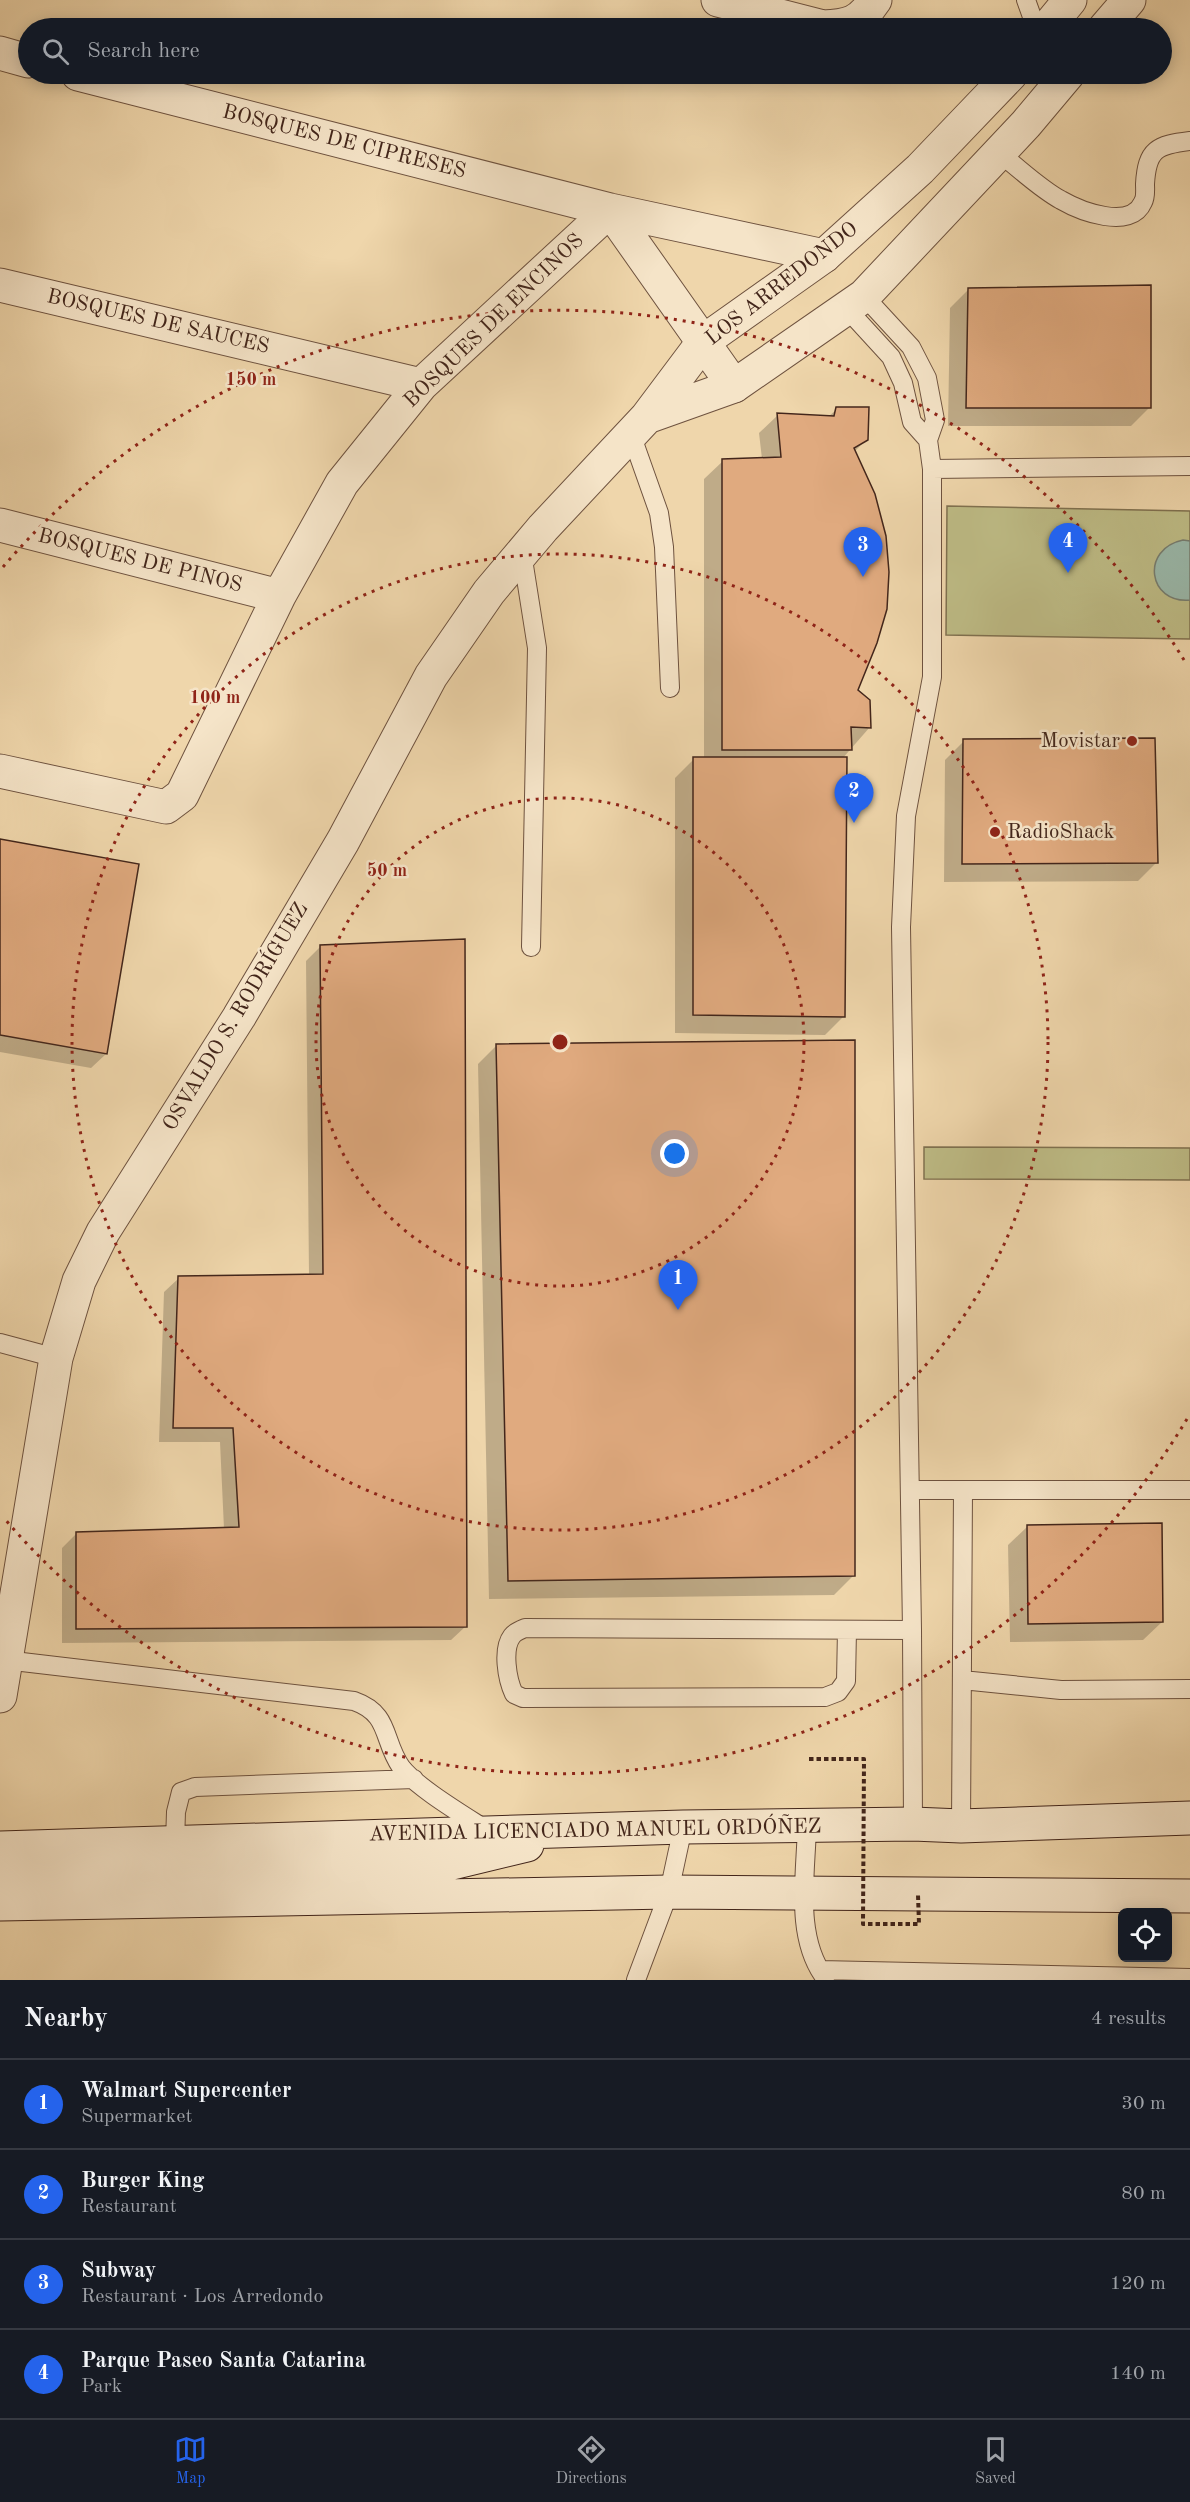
<!DOCTYPE html>
<meta charset="utf-8">
<style>
:root{--surface:#171b24;--page:#242831;--text:#f1f3f6;--muted:#9ea1a6;--line:#363941;--accent:#2563eb}
body{margin:0;font-family:"Old Standard TT",serif;background:var(--page);color:var(--text)}
.controls{position:absolute;right:18px;bottom:18px;display:grid;overflow:hidden;border-radius:9px;box-shadow:0 3px 15px #0003}
.controls button{width:54px;height:54px;display:grid;place-items:center;padding:0;border:0;border-bottom:2px solid var(--line);background:var(--surface);color:var(--text);font:30px sans-serif}
.you{position:absolute;left:675px;top:1154px;width:21px;height:21px;margin:-15px;border:4px solid #fff;border-radius:50%;background:#1a73e8;box-shadow:0 0 0 9px #1a73e833}
.badge{display:grid;place-items:center;width:39px;height:39px;border-radius:50%;background:var(--accent);color:#fff;font-size:20px;font-weight:700}
.pin{position:absolute;translate:-50% -50px;filter:drop-shadow(0 2px 3px #0008)}
.pin::after{content:'';position:absolute;top:32px;width:21px;height:18px;background:inherit;clip-path:polygon(0 0,100% 0,50% 100%)}
.list{margin:0;padding:0;list-style:none}
h2{display:flex;justify-content:space-between;align-items:center;height:78px;margin:0;padding:0 24px;font-size:26px}
h2 small{font-size:20px;font-weight:400;color:var(--muted)}
.list li{display:grid;grid-template-columns:39px 1fr auto;gap:18px;align-items:center;box-sizing:border-box;height:90px;padding:0 24px;border-top:2px solid var(--line)}
.list b{display:block;font-size:22px;white-space:nowrap}
.list p{margin:0;font-size:20px;white-space:nowrap;color:var(--muted)}
.list em{font-size:20px;font-style:normal;color:var(--muted)}
.icon{flex:none;width:33px;height:33px;fill:none;stroke:currentColor;stroke-width:2;stroke-linecap:round;stroke-linejoin:round}
.map{position:relative;flex:none;width:1190px;height:1980px;overflow:hidden}
.search{position:absolute;background:var(--surface);box-shadow:0 3px 15px #0003;left:18px;right:18px;top:18px;height:66px;display:flex;align-items:center;gap:15px;box-sizing:border-box;padding:0 21px;border-radius:33px;color:var(--muted);font-size:22px}
.sheet{height:438px;background:var(--surface)}
nav{display:flex;justify-content:space-around;align-items:center;box-sizing:border-box;height:84px;border-top:2px solid var(--line);background:var(--surface);font-size:16px;color:var(--muted)}
nav a{display:grid;justify-items:center;gap:3px}
nav .on{color:var(--accent)}
.map>svg:first-child{display:block}
.green{fill:#bebc86;stroke:#807150;stroke-width:1.5}
.water{fill:#9ab9ab;stroke:#777e71;stroke-width:1.5}
.shadow{fill:#0003}
.building{fill:#e0aa7f;stroke:#43261b;stroke-width:1.5}
.lines{fill:none;stroke-linecap:round;stroke-linejoin:round}
.service-casing{stroke:#6e523f;stroke-width:20}
.minor-casing{stroke:#6e523f;stroke-width:35}
.tertiary-casing{stroke:#6e523f;stroke-width:35}
.secondary-casing{stroke:#43261b;stroke-width:35}
.service{stroke:#f5e4c8;stroke-width:18}
.minor{stroke:#f5e4c8;stroke-width:33}
.tertiary{stroke:#f5e4c8;stroke-width:33}
.secondary{stroke:#f5e4c8;stroke-width:33}
.path-bridge{stroke:#43261b;stroke-width:4;stroke-dasharray:4.5 3;stroke-linecap:butt}
.ring{fill:none;stroke:#8f2418;stroke-width:3;stroke-dasharray:3 6}
.poi-dot{fill:#8f2418;stroke:#f5e4c8;stroke-width:2}
.labels{text-anchor:middle;dominant-baseline:central;stroke-width:5;stroke-linejoin:round;paint-order:stroke}
.street-label{font-size:21px;fill:#43261b;stroke:#f5e4c8}
.poi-label{font-size:21px;fill:#43261b;stroke:#f5e4c8;text-anchor:end}
.centre{fill:#8f2418;stroke:#f5e4c8;stroke-width:3}
.ring-label{font-size:18px;text-anchor:middle;font-weight:bold;fill:#8f2418;stroke:#f5e4c8;stroke-width:5;stroke-linejoin:round;paint-order:stroke}
</style>
<div class="map">
<svg width="1190" height="1980" viewBox="0 0 1190 1980">
<rect width="100%" height="100%" fill="#efd6ab"/>
<filter id="stains"><feTurbulence type="fractalNoise" baseFrequency=".00333" numOctaves="4"/><feColorMatrix values="0 0 0 0 .2 0 0 0 0 .09 0 0 0 0 .02 0 0 0 .5 -.17"/></filter>
<radialGradient id="worn" r=".72"><stop offset=".6" stop-color="#630" stop-opacity="0"/><stop offset="1" stop-color="#630" stop-opacity=".3"/></radialGradient>
<!-- green -->
<path class="green" d="M947,506L1190,511V639L946,635Z
M924,1147L1190,1148V1180L924,1179Z"/>
<!-- water -->
<path class="water" d="M1183,540L1190,541V600C1148,604 1140,549 1183,540Z"/>
<!-- shadow -->
<path class="shadow" d="M969,289L1150,407L1131,426H948L950,308Z
M837,409L867,439L854,452L856,690L870,727L842,759L844,1016L825,1035L675,1033V778L694,759H704V479L723,461L762,459L759,433L778,415L828,417Z
M964,741L1157,862L1138,881L944,882L945,760Z
M0,840L106,1054L91,1068L0,1052Z
M321,946L466,1626L451,1640L62,1643V1548L76,1534L224,1529L220,1442H159L164,1292L179,1278L309,1276L306,961Z
M497,1045L853,1576L834,1595L489,1599L478,1064Z
M1027,1527L1162,1622L1143,1640L1010,1642L1008,1545Z"/>
<!-- building -->
<path class="building" d="M1151,285V408H966L968,288Z
M836,407H869L868,440L854,448L875,494L886,536L889,572L887,609L877,643L858,690L870,700L871,728L851,727L852,750H722V459L781,457L777,413L834,416Z
M1155,738L1158,863L962,864L963,739Z
M693,757H847L845,1017L693,1015Z
M0,839L139,864L107,1054L0,1035Z
M465,939L467,1627L76,1629V1532L239,1527L233,1428H173L178,1276L323,1274L320,945Z
M855,1040V1576L508,1581L496,1044Z
M1162,1523L1163,1622L1028,1624L1027,1525Z"/>
<g class="lines">
<!-- service casing -->
<g class="service-casing">
<path id="service" d="M1026,0L1036,28
M999,153C1019,168 1039,188 1061,200C1080,211 1131,231 1143,202C1146,197 1145,189 1145,184C1147,149 1157,145 1190,141
M864,296L911,347L927,378L935,420L928,440L932,469V677L906,816L901,927L912,1630L913,1824
M847,309L891,357L903,383L912,422L928,440
M631,434L659,513L664,547L670,688
M932,469L1190,466
M522,553L537,648L531,947
M0,1343L56,1358
M910,1490H1190
M847,1630L846,1681L838,1692L825,1697L523,1698L514,1694C507,1679 502,1649 512,1636C515,1632 520,1630 525,1628L912,1630
M5,1660L354,1701C391,1714 382,1740 401,1767C416,1787 465,1816 488,1831
M962,1680L1061,1690L1190,1689
M807,1825C806,1875 794,1936 825,1978
M961,1826L963,1490
M175,1842L176,1812L181,1792L195,1787L414,1779
M820,1970L1190,1978
M636,1980L669,1892L683,1827"/>
</g>
<!-- minor casing -->
<g class="minor-casing">
<path id="minor" d="M718,0L823,27C849,26 860,23 875,0
M0,53L28,61
M78,74L610,210L824,256
M610,210L734,386
M0,285L421,385
M0,525L279,596
M0,771L166,807L182,795L279,596L342,483L421,385L610,210"/>
</g>
<!-- tertiary casing -->
<g class="tertiary-casing">
<path id="tertiary" d="M1047,28L1070,0
M1105,28L1129,0
M647,417L734,386L864,296L1026,124L1068,74
M0,1696L56,1358L79,1281L103,1232L239,1017L343,841L431,676L489,592L543,528L647,417L704,341L824,256L920,169L1011,74"/>
</g>
<!-- secondary casing -->
<g class="secondary-casing">
<path id="secondary" d="M0,1848L683,1827L913,1824L961,1826L1190,1818
M0,1881L23,1876L444,1865L527,1845
M0,1904L669,1892L1190,1896"/>
</g>
<!-- service -->
<use href="#service" class="service"/>
<!-- minor -->
<use href="#minor" class="minor"/>
<!-- tertiary -->
<use href="#tertiary" class="tertiary"/>
<!-- secondary -->
<use href="#secondary" class="secondary"/>
<!-- path-bridge -->
<path class="path-bridge" d="M809,1759H864L863,1924H919L918,1895"/>
</g>
<!-- distance rings -->
<g class="ring">
<circle cx="560" cy="1042" r="244"/>
<circle cx="560" cy="1042" r="488"/>
<path d="M1187 1419A732 732 0 0 1 3 1517M3 567A732 732 0 0 1 1187 665"/>
</g>
<!-- markers -->
<g class="poi-dot">
<circle cx="1132" cy="741" r="6"/>
<circle cx="995" cy="832" r="6"/>
</g>
<g class="labels">
<!-- street labels -->
<g class="street-label">
<text transform="translate(344 142) rotate(14)">BOSQUES DE CIPRESES</text>
<text transform="translate(782 284) rotate(-38)">LOS ARREDONDO</text>
<text transform="translate(494 321) rotate(-44)">BOSQUES DE ENCINOS</text>
<text transform="translate(158 322) rotate(13)">BOSQUES DE SAUCES</text>
<text transform="translate(140 561) rotate(14)">BOSQUES DE PINOS</text>
<text transform="translate(236 1017) rotate(-59)">OSVALDO S. RODRÍGUEZ</text>
<text transform="translate(595 1831) rotate(-1)">AVENIDA LICENCIADO MANUEL ORDÓÑEZ</text>
</g>
<!-- poi labels -->
<g class="poi-label">
<text x="1120" y="741">Movistar</text>
<text x="1007" y="832" text-anchor="start">RadioShack</text>
</g>
</g>
<circle cx="560" cy="1042" r="9" class="centre"/>
<g class="ring-label">
<text x="251" y="385">150 m</text>
<text x="215" y="703">100 m</text>
<text x="387" y="876">50 m</text>
</g>
<rect width="100%" height="100%" filter="url(#stains)"/>
<rect width="100%" height="100%" fill="url(#worn)"/>
</svg>
<div class="controls">
<button><svg class="icon" aria-label="locate" viewBox="0 0 24 24"><circle cx="12" cy="12" r="6"/><path d="M12 2v4M12 18v4M2 12h4M18 12h4"/></svg></button>
</div>
<div class="you"></div>
<div class="pin badge" style="left:678px;top:1310px">1</div>
<div class="pin badge" style="left:854px;top:823px">2</div>
<div class="pin badge" style="left:863px;top:577px">3</div>
<div class="pin badge" style="left:1068px;top:573px">4</div>
<div class="search"><svg class="icon" aria-label="search" viewBox="0 0 24 24"><circle cx="10" cy="10" r="6"/><path d="M15 15l6 6"/></svg>Search here</div>
</div>
<section class="sheet">
<h2>Nearby<small>4 results</small></h2>
<ul class="list">
<li><span class="badge">1</span><div><b>Walmart Supercenter</b><p>Supermarket</p></div><em>30 m</em></li>
<li><span class="badge">2</span><div><b>Burger King</b><p>Restaurant</p></div><em>80 m</em></li>
<li><span class="badge">3</span><div><b>Subway</b><p>Restaurant · Los Arredondo</p></div><em>120 m</em></li>
<li><span class="badge">4</span><div><b>Parque Paseo Santa Catarina</b><p>Park</p></div><em>140 m</em></li>
</ul>
</section>
<nav>
<a class="on"><svg class="icon" aria-label="map" viewBox="0 0 24 24"><path d="M3 6l6-2 6 2 6-2v14l-6 2-6-2-6 2zM9 4v14M15 6v14"/></svg>Map</a>
<a><svg class="icon" aria-label="directions" viewBox="0 0 24 24"><path d="M12 3l9 9-9 9-9-9zM9 14v-3h6M13 9l2 2-2 2"/></svg>Directions</a>
<a><svg class="icon" aria-label="saved" viewBox="0 0 24 24"><path d="M7 4h10v16l-5-4-5 4z"/></svg>Saved</a>
</nav>
